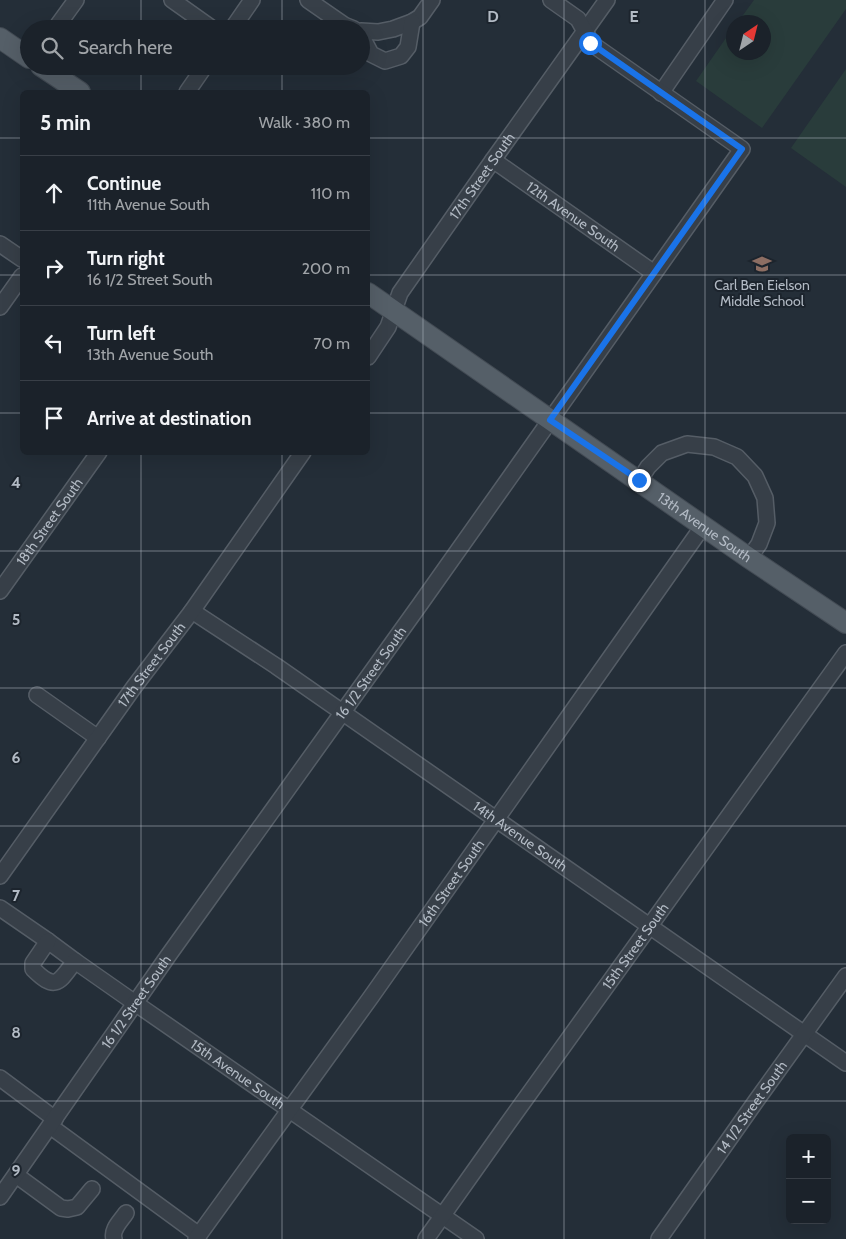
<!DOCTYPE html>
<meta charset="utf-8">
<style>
:root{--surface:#1b222a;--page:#242a32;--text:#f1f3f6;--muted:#a0a4a8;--line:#393f47}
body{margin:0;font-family:Cabin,sans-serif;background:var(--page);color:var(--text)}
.controls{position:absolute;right:15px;bottom:15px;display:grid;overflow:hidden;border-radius:8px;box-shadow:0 5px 20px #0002}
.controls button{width:45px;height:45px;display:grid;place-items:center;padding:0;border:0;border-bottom:1px solid var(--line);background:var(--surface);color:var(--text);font:25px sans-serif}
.compass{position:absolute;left:726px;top:15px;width:45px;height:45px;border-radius:50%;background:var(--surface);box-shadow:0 5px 20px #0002;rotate:35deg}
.stop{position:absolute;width:15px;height:15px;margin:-11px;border:4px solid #1a73e8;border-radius:50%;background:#fff}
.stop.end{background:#1a73e8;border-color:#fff;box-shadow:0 1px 5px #0008}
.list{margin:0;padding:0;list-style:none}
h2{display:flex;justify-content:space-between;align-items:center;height:65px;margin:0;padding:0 20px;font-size:21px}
h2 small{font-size:16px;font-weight:400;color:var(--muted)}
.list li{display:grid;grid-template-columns:32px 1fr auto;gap:15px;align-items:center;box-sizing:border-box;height:75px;padding:0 20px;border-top:1px solid var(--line)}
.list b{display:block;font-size:19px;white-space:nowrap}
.list p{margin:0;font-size:16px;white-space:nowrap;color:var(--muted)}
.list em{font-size:16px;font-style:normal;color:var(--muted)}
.icon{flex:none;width:28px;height:28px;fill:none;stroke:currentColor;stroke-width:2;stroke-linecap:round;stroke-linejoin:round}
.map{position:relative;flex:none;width:846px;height:1239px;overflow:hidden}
.search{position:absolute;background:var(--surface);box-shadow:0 5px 20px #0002;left:20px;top:20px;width:350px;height:55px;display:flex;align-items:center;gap:12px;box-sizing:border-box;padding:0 18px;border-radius:28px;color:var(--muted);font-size:19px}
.panel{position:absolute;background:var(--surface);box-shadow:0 5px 20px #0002;left:20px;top:90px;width:350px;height:365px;border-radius:8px}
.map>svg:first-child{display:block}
.green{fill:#293c3b}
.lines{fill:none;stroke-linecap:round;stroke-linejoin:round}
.minor-casing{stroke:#555d66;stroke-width:18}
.major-casing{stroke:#434b54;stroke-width:22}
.minor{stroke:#373f48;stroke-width:15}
.major{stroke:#555f68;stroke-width:20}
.route{stroke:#1a73e8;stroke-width:6}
.grid{fill:none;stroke:#b2bac4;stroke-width:1;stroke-opacity:0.55}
.labels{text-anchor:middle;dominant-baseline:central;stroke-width:4;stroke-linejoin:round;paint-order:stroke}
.street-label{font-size:14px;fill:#b2bac4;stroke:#1c242d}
.poi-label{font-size:14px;fill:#b2bac4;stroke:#1c242d}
.grid-label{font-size:16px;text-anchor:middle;font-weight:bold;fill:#b2bac4;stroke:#1c242d;stroke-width:4;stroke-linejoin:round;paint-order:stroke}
</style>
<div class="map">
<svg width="846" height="1239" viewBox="0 0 846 1239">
<rect width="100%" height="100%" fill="#242e38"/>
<!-- green -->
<path class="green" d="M754,0H846V9L762,128L696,81L733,28L734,52H764V22H738Z
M846,69V187L791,148Z"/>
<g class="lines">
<!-- minor casing -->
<g class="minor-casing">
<g id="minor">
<path d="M172,0L213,29"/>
<path d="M308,0L344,25L354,29"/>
<path d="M55,29L76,0"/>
<path d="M232,29L252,0"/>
<path d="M361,31L378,32L393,29L412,22L420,17L432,0"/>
<path d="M361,35L371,54L385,61L401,56L408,47L412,22"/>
<path d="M187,92L205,66"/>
<path d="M661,93L725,0"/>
<path id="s1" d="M493,160L654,273"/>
<path d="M0,244L22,259"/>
<path d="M0,307L22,276"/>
<path id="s2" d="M368,357L388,327L400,293L493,160L607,0"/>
<path d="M639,481L648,467L662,453L687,444L714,447L737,457L755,476L765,498L767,523L759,544L749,558"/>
<path id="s3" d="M0,591L99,452"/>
<path id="s4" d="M192,611L276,666L846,1063"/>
<path d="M37,695L98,738"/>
<path id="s5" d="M0,876L134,687L192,611L303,452"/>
<path id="s6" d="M0,908L48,941L75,961L135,1003L476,1239"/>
<path d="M48,941L33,963V969C56,992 59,982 75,961"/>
<path d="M0,1078L55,1119"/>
<path d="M50,1126L199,1235"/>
<path d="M16,1175L61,1208L68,1209L77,1207L92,1189"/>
<path id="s7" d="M0,1197L168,956L421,603L742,149L592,44L578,19L551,0"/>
<path d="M114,1239C111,1229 121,1221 126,1213"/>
<path id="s8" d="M196,1239L371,997L703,526"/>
<path id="s9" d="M426,1239L506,1126L846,653"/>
<path id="s10" d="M659,1239L756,1101L846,976"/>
</g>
</g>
<!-- major casing -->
<g class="major-casing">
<g id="major">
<path d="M0,38L29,58"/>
<path d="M41,66L80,92"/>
<path id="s11" d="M368,293L749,558L846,623"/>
</g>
</g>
<!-- minor -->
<use href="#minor" class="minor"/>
<!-- major -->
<use href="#major" class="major"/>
</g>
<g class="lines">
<!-- route -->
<path class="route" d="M590,43L592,44L742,149L550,420L639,480"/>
</g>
<!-- grid -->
<path class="grid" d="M141,0V29M282,0V29M423,0V1239M564,0V1239M705,0V1239M141,66V92M282,66V92M0,138H22M368,138H846M0,275H22M368,275H846M0,413H22M368,413H846M141,452V1239M282,452V1239M0,551H846M0,688H846M0,826H846M0,964H846M0,1101H846"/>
<!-- icons -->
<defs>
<g id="school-bare" transform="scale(1.5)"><path d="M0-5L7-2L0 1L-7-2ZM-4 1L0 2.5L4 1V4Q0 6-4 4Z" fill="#8d6e63" stroke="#1c242d" stroke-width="2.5" paint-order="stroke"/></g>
</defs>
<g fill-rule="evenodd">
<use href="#school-bare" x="762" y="264"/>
</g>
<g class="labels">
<!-- street labels -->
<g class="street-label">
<text stroke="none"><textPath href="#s2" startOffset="215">17th Street South</textPath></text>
<text stroke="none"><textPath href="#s1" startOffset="98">12th Avenue South</textPath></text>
<text stroke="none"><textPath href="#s3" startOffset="85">18th Street South</textPath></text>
<text stroke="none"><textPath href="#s11" startOffset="410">13th Avenue South</textPath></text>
<text stroke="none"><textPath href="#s5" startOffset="260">17th Street South</textPath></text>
<text stroke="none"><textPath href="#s7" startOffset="642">16 1/2 Street South</textPath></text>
<text stroke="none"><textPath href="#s4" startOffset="398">14th Avenue South</textPath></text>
<text stroke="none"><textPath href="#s8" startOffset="438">16th Street South</textPath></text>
<text stroke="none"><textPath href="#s9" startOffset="360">15th Street South</textPath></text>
<text stroke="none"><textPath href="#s7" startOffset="238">16 1/2 Street South</textPath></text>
<text stroke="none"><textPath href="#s6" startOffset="290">15th Avenue South</textPath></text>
<text stroke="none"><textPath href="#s10" startOffset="161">14 1/2 Street South</textPath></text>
</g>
<!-- poi labels -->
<g class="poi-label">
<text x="762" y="285">Carl Ben Eielson<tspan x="762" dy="16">Middle School</tspan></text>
</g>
</g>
<g class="grid-label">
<text x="493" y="22">D</text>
<text x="634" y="22">E</text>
<text x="16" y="488">4</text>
<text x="16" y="625">5</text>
<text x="16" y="763">6</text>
<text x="16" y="901">7</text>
<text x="16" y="1038">8</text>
<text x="16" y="1176">9</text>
</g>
</svg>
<div class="controls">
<button>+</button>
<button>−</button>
</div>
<svg class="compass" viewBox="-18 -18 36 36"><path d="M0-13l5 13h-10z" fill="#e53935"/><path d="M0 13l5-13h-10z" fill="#a0a4a8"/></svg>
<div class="stop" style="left:590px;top:43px"></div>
<div class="stop end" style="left:639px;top:480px"></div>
<div class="search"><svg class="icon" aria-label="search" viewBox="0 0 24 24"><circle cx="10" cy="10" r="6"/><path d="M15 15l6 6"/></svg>Search here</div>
<section class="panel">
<h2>5 min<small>Walk · 380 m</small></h2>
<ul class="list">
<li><svg class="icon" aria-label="ahead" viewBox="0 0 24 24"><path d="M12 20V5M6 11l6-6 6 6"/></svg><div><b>Continue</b><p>11th Avenue South</p></div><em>110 m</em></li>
<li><svg class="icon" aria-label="right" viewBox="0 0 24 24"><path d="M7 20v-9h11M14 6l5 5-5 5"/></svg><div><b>Turn right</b><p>16 1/2 Street South</p></div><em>200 m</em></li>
<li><svg class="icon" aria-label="left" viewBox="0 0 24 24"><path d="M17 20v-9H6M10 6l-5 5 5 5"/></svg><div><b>Turn left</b><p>13th Avenue South</p></div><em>70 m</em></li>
<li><svg class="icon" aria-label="arrive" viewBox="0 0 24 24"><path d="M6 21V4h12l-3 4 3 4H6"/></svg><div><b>Arrive at destination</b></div></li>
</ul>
</section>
</div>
